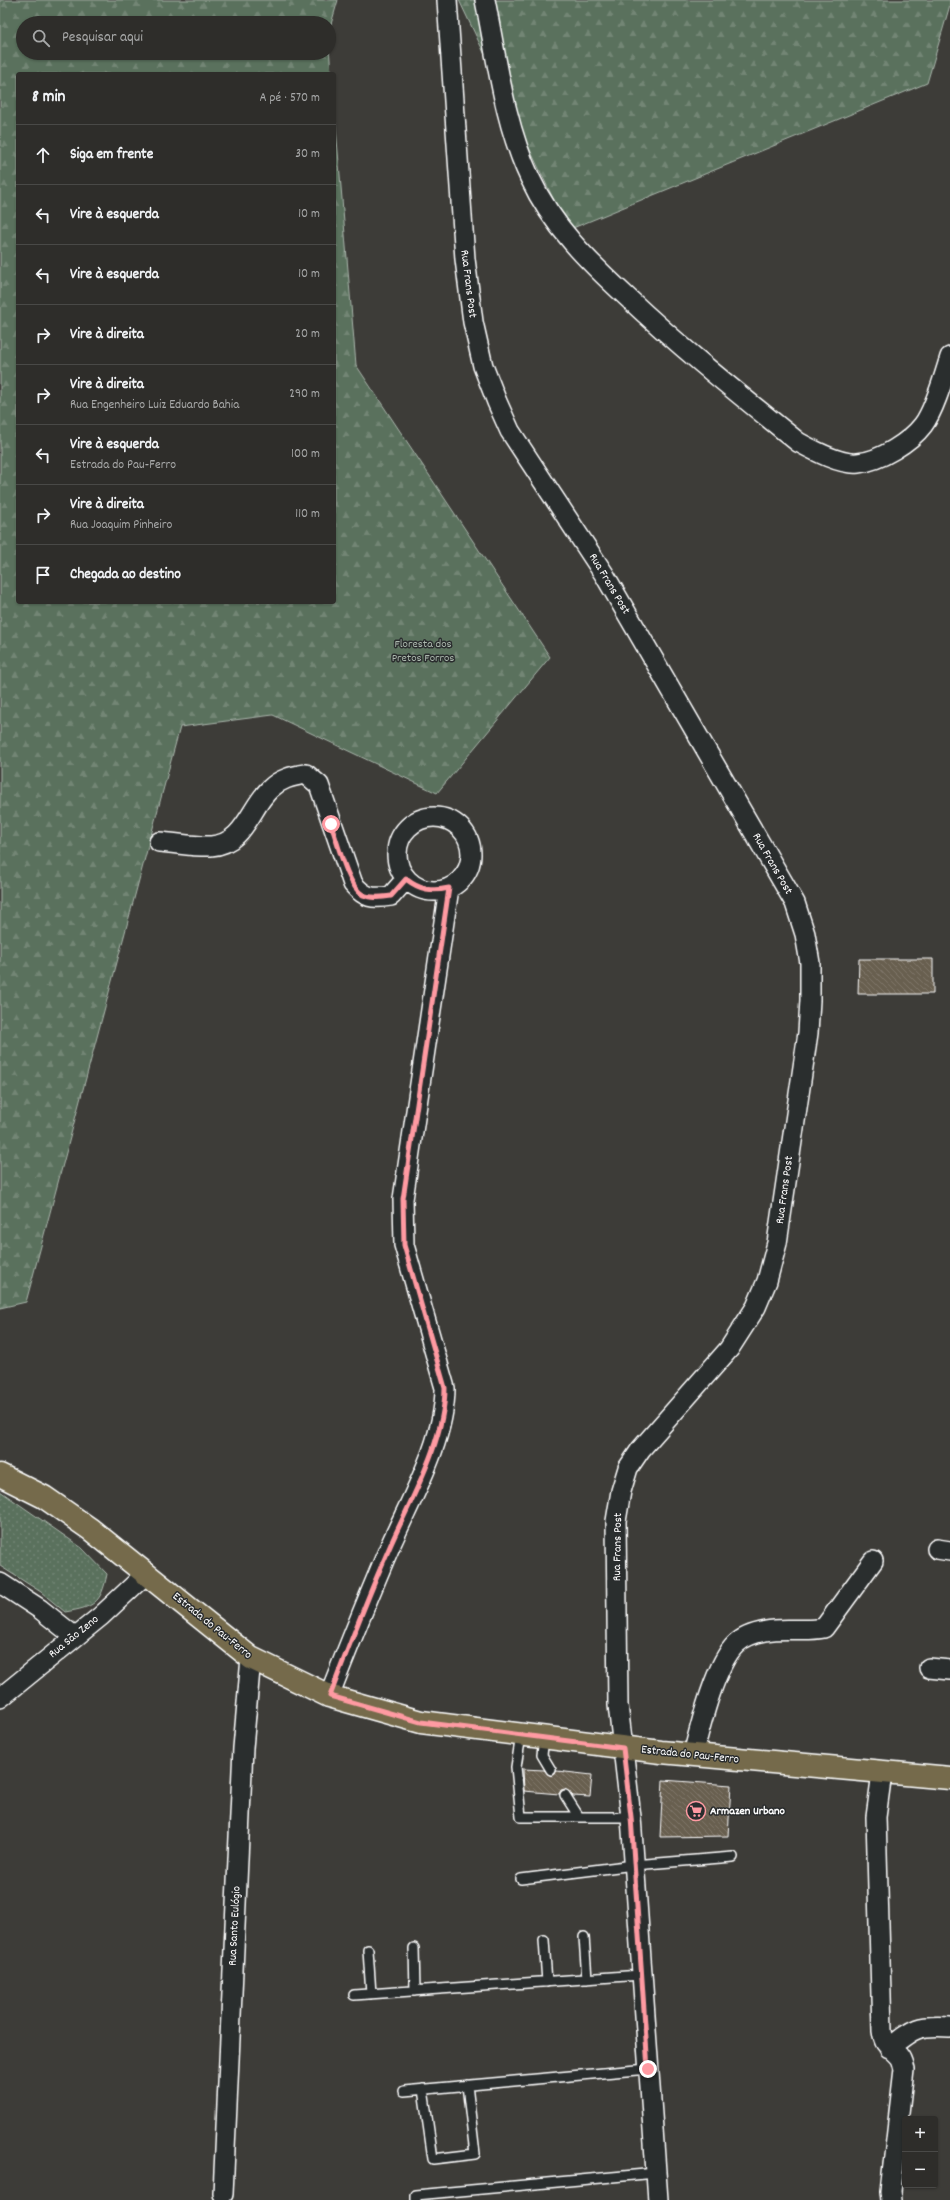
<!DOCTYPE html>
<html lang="pt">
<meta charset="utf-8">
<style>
:root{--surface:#2e2d2a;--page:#3a3936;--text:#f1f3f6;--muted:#a7a8a8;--line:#494947}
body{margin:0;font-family:Dekko,sans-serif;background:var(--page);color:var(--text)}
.controls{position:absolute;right:12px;bottom:12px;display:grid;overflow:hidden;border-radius:4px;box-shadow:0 1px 3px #0004}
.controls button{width:36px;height:36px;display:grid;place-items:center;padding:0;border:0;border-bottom:1px solid var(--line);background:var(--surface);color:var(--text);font:20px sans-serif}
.stop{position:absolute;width:12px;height:12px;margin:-9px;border:3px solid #ff9aa2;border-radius:50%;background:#fff}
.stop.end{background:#ff9aa2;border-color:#fff;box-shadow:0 1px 4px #0008}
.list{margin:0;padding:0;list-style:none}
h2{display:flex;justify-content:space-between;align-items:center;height:52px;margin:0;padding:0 16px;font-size:17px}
h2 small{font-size:13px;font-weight:400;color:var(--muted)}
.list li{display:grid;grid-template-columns:26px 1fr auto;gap:12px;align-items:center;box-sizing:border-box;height:60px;padding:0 16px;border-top:1px solid var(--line)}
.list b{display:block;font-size:15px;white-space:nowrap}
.list p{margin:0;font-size:13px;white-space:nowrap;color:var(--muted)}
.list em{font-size:13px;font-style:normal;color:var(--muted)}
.icon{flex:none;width:22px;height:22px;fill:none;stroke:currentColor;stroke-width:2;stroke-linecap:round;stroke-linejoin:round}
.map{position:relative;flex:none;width:950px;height:2200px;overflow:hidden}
.search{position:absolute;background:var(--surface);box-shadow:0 1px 3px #0004;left:16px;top:16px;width:320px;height:44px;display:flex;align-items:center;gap:10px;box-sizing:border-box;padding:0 14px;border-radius:22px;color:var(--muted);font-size:15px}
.panel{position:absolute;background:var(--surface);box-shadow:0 1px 3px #0004;left:16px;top:72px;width:320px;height:532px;border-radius:4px}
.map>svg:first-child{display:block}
.green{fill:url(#green-dots);stroke:#acb8ae}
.forest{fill:url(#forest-firs);stroke:#acb8ae}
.building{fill:url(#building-back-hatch);stroke:#fff}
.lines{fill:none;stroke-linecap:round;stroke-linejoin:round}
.lane-casing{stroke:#fff;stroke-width:12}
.street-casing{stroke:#fff;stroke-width:22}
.primary-casing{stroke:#fff;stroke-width:25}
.lane{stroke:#2a2d2e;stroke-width:9}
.street{stroke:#2a2d2e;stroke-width:19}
.primary{stroke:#746b4b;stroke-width:22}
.route{stroke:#ff9aa2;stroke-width:5}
.labels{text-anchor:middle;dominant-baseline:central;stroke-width:3;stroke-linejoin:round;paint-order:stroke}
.street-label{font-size:12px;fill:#fff;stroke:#2a2d2e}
.park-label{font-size:12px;fill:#acb8ae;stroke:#2a2d2e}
.poi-label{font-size:12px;font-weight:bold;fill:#fff;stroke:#2a2d2e;text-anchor:start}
</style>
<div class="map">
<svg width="950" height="2200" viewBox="0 0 950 2200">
<defs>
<pattern id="green-dots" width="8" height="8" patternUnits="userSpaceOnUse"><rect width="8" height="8" fill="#5a715d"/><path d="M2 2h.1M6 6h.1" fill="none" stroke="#738675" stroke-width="1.8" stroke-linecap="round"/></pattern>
<pattern id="forest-firs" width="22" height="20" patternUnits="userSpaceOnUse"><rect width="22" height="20" fill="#5a715d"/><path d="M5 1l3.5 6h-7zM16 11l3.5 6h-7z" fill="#738675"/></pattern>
<pattern id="building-back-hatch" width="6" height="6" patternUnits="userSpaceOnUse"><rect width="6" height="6" fill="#685e50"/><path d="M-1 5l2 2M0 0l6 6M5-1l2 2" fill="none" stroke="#7f766a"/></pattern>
</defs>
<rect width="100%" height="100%" fill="#3d3c38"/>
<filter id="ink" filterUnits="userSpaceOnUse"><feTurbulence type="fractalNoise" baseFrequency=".025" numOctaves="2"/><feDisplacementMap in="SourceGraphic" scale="8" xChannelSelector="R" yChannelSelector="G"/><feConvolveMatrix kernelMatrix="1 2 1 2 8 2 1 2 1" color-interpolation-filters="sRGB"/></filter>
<g filter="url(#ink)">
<!-- green -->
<path class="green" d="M0,1491L82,1548L107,1574C101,1604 94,1607 65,1612L41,1592L0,1566Z"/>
<!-- forest -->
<path class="forest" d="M0,0H338L329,31V23H23V53H329V46L331,74H18V602H334V104L356,365L550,657L437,793L273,715L180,727L26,1302L0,1308Z
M459,0H950V5L927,83L568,230Z"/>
<!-- building -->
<path class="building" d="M859,959H933V994H858Z
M523,1769L544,1770L551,1776L557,1771L592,1775L590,1797L573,1796L565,1789L561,1790L559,1794L524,1791Z
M663,1780L731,1785L728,1836L660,1837Z"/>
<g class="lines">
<!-- lane casing -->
<g class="lane-casing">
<path id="lane" d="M521,1735L516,1767L521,1817H631
M544,1738L542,1755L551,1770
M565,1795L579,1817
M521,1879L634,1865L733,1857
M584,1937L587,1979
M544,1940L547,1982
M414,1948L415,1991
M368,1950L371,1994
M354,1995L641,1975
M423,2089L433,2159L475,2154L467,2085
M404,2091L648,2069
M416,2200V2195L656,2173"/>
</g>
<!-- street casing -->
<g class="street-casing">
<path id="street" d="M447,0L465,259L473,322L483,366L497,402L510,431L604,574L795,903L805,934L810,963V1000L808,1033L777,1243L767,1281L756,1307L729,1349L641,1449L628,1468L621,1491L616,1521L618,1705L631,1817L658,2200
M485,0C497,59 504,123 530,178C552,226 589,262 627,297C681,348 740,395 798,442C813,450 840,465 858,463C880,461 910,442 923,425C935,409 944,376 950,357
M397 854a37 37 0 1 1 74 0a37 37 0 1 1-74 0Z
M159,842C176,843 195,847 211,846C245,844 250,807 270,789C280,779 292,776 306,774L319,785L353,884C365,898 372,899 391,896L406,879
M937,1549L950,1551
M0,1583L40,1609L74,1636
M929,1668L950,1670
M329,1696C349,1645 369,1595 391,1544C412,1497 445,1440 445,1388L404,1245L403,1199L449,888
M0,1698L101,1616L147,1573
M693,1755C700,1727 715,1664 736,1644C744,1636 755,1633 766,1631C785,1627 805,1632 824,1628L873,1561
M882,1773L876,1817L882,2031C884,2048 891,2046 899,2056C902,2059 903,2065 904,2069L890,2191L891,2200
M889,2048C914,2028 917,2025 950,2027
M223,2194L243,1748L251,1658"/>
</g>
<!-- primary casing -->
<g class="primary-casing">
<path id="primary" d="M0,1475L44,1497L90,1529L251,1658L329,1696L421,1722L661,1752L950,1778"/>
</g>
<!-- lane -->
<use href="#lane" class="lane"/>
<!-- street -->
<use href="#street" class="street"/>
<!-- primary -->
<use href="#primary" class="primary"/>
</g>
</g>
<g class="lines" filter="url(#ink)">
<!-- route -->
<path class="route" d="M331,824C337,841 348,887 363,895C372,899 382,897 391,896L406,879C420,890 432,892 449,888L403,1199L404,1245L445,1388C445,1440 412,1497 391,1544C369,1594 349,1645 330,1696L421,1722L623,1748L631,1817L648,2069"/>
</g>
<!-- icons -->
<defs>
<g id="supermarket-ring" transform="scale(1)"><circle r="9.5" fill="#2a2d2e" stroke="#ff9aa2" stroke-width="1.5"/><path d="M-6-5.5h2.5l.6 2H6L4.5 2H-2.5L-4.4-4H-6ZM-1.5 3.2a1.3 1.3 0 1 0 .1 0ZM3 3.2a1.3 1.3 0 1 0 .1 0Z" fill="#ff9aa2"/></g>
</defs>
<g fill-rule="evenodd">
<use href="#supermarket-ring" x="696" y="1811"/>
</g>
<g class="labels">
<!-- street labels -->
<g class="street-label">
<text transform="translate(468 284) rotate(83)">Rua Frans Post</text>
<text transform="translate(609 584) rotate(59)">Rua Frans Post</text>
<text transform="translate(772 864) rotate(60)">Rua Frans Post</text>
<text transform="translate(785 1190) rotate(-82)">Rua Frans Post</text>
<text transform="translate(618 1547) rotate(-89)">Rua Frans Post</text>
<text transform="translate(212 1626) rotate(39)">Estrada do Pau-Ferro</text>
<text transform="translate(74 1637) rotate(-39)">Rua São Zeno</text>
<text transform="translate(690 1755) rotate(6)">Estrada do Pau-Ferro</text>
<text transform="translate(235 1926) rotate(-87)">Rua Santo Eulógio</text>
</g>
<!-- park labels -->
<g class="park-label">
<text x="423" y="644">Floresta dos<tspan x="423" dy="14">Pretos Forros</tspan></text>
</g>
<!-- poi labels -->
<g class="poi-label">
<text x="710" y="1811">Armazen Urbano</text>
</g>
</g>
</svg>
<div class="controls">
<button>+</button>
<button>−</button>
</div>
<div class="stop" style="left:331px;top:824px"></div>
<div class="stop end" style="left:648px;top:2069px"></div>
<div class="search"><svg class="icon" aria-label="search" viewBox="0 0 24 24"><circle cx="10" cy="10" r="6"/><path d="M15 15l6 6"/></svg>Pesquisar aqui</div>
<section class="panel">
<h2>8 min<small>A pé · 570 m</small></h2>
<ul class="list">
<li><svg class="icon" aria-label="ahead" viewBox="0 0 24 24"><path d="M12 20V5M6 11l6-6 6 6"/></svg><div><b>Siga em frente</b></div><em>30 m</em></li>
<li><svg class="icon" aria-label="left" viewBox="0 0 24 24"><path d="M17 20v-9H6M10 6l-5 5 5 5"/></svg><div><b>Vire à esquerda</b></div><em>10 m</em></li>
<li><svg class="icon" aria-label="left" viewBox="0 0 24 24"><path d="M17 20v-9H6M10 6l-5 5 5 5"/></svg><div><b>Vire à esquerda</b></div><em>10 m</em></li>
<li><svg class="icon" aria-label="right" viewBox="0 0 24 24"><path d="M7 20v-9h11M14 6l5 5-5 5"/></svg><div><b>Vire à direita</b></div><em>20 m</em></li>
<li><svg class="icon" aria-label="right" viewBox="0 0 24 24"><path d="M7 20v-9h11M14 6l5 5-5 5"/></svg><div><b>Vire à direita</b><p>Rua Engenheiro Luiz Eduardo Bahia</p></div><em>290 m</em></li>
<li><svg class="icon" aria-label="left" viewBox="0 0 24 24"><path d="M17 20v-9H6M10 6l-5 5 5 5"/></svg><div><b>Vire à esquerda</b><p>Estrada do Pau-Ferro</p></div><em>100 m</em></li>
<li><svg class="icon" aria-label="right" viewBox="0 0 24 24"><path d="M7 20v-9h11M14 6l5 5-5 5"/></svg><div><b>Vire à direita</b><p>Rua Joaquim Pinheiro</p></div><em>110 m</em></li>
<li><svg class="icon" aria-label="arrive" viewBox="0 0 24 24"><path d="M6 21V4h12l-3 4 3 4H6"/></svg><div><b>Chegada ao destino</b></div></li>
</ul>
</section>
</div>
